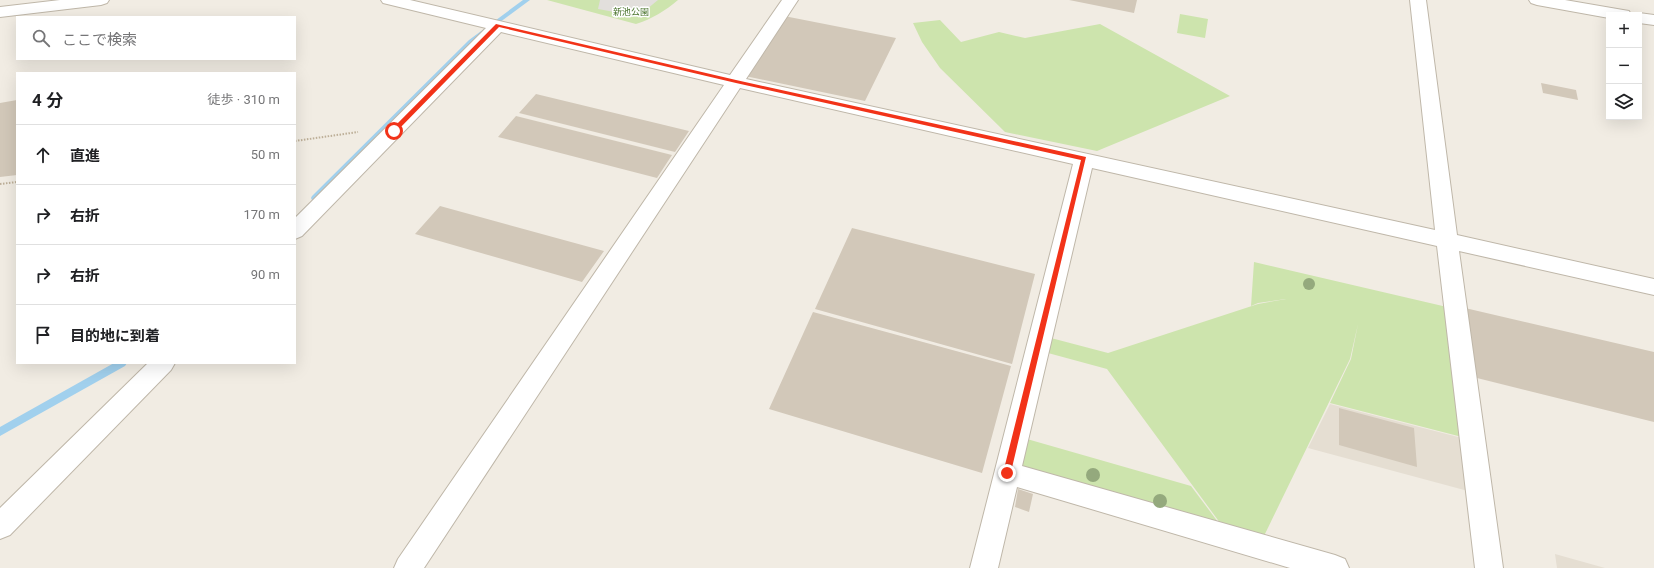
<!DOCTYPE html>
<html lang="ja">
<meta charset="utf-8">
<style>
:root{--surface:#fff;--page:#f6f6f6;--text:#202124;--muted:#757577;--line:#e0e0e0}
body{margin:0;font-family:Roboto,"Noto Sans JP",sans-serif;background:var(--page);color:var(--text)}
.controls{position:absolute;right:12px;top:12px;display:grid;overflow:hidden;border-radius:0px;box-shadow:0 4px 16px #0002}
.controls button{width:36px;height:36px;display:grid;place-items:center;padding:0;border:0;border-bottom:1px solid var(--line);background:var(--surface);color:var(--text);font:20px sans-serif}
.stop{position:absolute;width:12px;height:12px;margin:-9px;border:3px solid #f23319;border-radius:50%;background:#fff}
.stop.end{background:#f23319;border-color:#fff;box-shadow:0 1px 4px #0008}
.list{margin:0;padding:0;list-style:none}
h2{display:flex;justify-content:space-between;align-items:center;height:52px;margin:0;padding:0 16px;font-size:17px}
h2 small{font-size:13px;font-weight:400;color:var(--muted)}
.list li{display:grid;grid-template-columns:26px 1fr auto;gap:12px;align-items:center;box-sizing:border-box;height:60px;padding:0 16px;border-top:1px solid var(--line)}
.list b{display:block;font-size:15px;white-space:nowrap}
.list em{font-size:13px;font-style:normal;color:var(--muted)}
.icon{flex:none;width:22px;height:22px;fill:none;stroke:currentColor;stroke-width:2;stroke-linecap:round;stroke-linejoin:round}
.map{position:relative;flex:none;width:1654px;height:568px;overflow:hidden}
.search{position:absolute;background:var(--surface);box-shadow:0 4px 16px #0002;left:16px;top:16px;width:280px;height:44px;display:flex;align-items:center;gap:10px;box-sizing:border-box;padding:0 14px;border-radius:0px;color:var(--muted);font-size:15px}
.panel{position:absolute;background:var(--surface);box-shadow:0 4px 16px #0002;left:16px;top:72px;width:280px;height:292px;border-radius:0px}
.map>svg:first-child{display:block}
.residential{fill:#e5ded2}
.green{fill:#cde4ad}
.parking{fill:#e2dfdc}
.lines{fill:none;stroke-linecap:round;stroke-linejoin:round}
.stream{fill:#a1d0ed;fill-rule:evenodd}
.building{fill:#d2c8b9}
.minor-casing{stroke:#bfb7a9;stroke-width:2}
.path{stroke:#bdaf98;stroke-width:2;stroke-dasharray:1.5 1.5;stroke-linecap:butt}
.minor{fill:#fff;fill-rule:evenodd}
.tree{fill:#94a97d}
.route{fill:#f23319}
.labels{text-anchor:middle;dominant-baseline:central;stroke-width:3;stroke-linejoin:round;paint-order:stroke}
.far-park-label{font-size:9px;fill:#47722a;stroke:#fff}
</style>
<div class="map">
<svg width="1654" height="568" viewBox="0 0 1654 568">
<rect width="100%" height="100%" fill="#f1ece3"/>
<!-- residential -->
<path class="residential" d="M1330,404L1462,438L1468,491L1308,448Z
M1555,554L1605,568H1557Z"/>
<!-- green -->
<path class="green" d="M547,0H678C665,11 652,19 636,24Z
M1180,14L1208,19L1205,38L1177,33Z
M940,20L961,42L999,32L1025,38L1100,24L1230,96L1097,151L1005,132L940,68L922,42L913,23Z
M1254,262L1447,307L1462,437L1330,403L1351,359L1358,324L1350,359L1263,538L1223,527L1107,369L1048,353L1051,338L1108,353L1258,304L1286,299L1258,303L1251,306Z
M1027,439L1191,486L1221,526L1021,467Z"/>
<!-- parking -->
<path class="parking" d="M600,0H658L647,9L631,15L598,9Z"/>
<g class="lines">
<!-- stream -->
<path class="stream" d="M523,0H530L473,42L318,200H312L311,198L312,196L469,40Z
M114,363H127L125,366L0,436V427Z"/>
</g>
<!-- building -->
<path class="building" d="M1069,0H1137L1134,13Z
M784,16L896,38L865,101L745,76Z
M1541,83L1576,90L1578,100L1543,93Z
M536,94L689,131L675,152L519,113Z
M17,100V175L0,177V103Z
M516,116L672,155L657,178L498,137Z
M440,206L604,251L582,282L415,234Z
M852,228L1035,274L1012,364L815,309Z
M1465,308L1654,352V422L1473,377Z
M813,312L1011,366L982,473L769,409Z
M1339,408L1414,428L1417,467L1339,445Z
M1018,489L1033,494L1029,512L1015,507Z"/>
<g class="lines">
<!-- minor casing -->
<g class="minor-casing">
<path id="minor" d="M60,0H109L107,3L101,5L0,17V7Z
M381,0H410L730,75L782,0H798L746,79L1435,230L1410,0H1426L1457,235L1654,279V295L1459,251L1503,568H1475L1437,246L1092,168L1022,466L1335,555L1345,559L1349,568H1290L1017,487L998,568H970L1073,164L740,88L424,568H394L398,559L724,85L501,32L302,236L295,239V218L486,28L383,3Z
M1529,0H1565L1623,10L1629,11L1631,15H1609V18L1537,5L1531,3Z
M1639,13L1654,15V25L1639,23V15H1633Z
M148,363H175L171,370L10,535L0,539V508Z"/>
</g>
<!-- path -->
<path class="path" d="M295,141L358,132
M0,184L17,182"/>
<!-- minor -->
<use href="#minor" class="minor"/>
</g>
<!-- trees -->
<g class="tree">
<circle cx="1309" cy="284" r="6"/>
<circle cx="1093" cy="475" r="7"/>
<circle cx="1160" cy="501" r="7"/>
</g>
<!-- route -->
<path class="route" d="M496,24L736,80L1086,157L1010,476L1007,477L1003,473L1081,160L736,83L499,27L396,132H392V129Z"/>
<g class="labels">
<!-- far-park labels -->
<g class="far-park-label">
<text x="631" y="12">新池公園</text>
</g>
</g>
</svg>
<div class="controls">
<button>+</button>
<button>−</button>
<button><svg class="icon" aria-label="layers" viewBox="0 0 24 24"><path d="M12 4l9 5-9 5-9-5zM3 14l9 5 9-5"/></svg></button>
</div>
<div class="stop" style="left:394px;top:131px"></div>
<div class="stop end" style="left:1007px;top:473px"></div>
<div class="search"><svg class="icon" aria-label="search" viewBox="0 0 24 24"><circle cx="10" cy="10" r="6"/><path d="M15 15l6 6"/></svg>ここで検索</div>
<section class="panel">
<h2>4 分<small>徒歩 · 310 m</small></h2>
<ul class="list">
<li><svg class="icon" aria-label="ahead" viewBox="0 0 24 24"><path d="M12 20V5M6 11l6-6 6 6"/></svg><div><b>直進</b></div><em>50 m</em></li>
<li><svg class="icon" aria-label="right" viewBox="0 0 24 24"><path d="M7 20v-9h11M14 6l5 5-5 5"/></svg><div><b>右折</b></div><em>170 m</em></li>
<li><svg class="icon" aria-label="right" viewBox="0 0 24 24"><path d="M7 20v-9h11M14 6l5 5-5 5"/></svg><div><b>右折</b></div><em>90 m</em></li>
<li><svg class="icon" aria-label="arrive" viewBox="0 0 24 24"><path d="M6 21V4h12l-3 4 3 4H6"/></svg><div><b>目的地に到着</b></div></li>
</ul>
</section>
</div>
